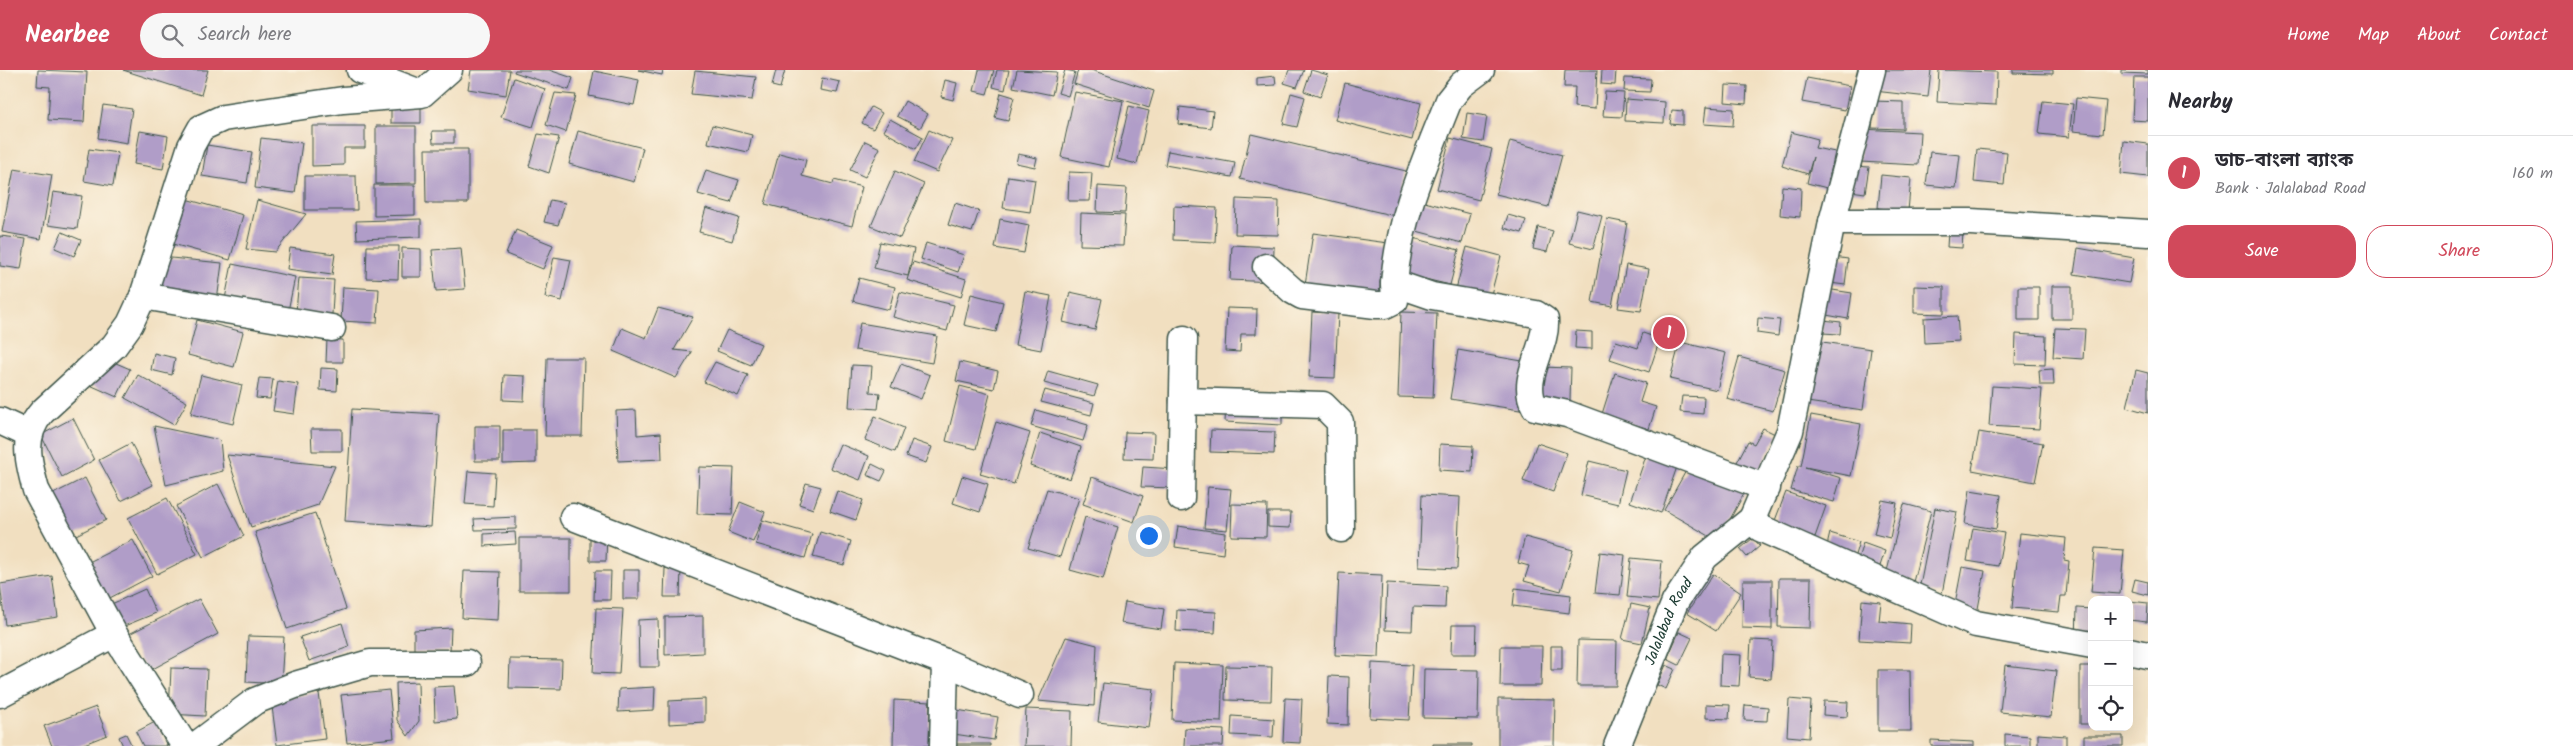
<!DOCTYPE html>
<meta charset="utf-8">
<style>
:root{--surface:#fff;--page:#f7f7f7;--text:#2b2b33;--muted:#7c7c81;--line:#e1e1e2;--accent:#d1495b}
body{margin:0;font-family:Kalam,"Noto Sans Bengali",sans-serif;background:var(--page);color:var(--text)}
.controls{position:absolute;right:15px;bottom:15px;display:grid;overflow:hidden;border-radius:10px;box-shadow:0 5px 20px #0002}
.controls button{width:45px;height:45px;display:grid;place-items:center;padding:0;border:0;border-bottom:1px solid var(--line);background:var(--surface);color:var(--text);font:25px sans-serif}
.you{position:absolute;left:1148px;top:465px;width:18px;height:18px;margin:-12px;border:4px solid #fff;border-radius:50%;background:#1a73e8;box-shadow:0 0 0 8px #1a73e833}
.badge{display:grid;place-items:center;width:32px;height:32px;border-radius:50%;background:var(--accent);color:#fff;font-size:16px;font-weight:700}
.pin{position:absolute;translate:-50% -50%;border:2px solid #fff;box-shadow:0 1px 5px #0006}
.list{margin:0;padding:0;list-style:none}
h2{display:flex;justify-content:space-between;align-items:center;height:65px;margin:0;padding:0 20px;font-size:21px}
h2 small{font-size:16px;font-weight:400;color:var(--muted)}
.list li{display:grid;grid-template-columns:32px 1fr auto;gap:15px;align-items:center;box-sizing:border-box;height:75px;padding:0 20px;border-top:1px solid var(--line)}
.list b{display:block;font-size:19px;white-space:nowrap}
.list p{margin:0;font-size:16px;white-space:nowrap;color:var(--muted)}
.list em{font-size:16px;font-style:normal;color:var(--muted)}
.actions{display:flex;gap:10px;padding:15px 20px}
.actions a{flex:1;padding:11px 0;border:1px solid var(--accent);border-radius:20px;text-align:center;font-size:18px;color:var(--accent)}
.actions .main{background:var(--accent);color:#fff}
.icon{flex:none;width:28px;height:28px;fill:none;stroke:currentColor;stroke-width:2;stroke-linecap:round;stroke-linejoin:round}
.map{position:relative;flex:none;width:2148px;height:676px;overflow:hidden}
header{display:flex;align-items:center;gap:30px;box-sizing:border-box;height:70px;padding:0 25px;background:var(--accent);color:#fff}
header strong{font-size:24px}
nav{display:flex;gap:28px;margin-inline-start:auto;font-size:18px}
.search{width:350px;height:45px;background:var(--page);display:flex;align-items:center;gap:12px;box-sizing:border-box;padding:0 18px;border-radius:28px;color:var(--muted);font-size:19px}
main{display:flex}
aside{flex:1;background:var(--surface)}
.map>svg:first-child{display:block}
.building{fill:#b09dc8}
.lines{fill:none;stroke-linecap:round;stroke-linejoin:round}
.minor-casing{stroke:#3e5549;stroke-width:29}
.minor{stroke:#fff;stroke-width:26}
.labels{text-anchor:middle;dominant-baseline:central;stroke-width:4;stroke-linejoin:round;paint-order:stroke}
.street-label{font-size:15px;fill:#1f3d34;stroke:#fcf5e5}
</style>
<header>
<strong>Nearbee</strong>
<div class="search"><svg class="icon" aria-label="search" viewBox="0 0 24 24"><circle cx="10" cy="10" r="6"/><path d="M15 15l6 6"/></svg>Search here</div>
<nav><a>Home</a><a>Map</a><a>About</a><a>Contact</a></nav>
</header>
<main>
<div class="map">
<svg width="2148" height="676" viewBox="0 0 2148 676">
<rect width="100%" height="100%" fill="#fcf5e5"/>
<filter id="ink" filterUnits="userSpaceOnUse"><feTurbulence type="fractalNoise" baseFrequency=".02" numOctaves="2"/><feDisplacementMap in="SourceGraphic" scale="10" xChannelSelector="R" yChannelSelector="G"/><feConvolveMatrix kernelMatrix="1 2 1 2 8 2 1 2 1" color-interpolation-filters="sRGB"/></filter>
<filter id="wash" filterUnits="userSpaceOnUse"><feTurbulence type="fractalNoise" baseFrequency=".0096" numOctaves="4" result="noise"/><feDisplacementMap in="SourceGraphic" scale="20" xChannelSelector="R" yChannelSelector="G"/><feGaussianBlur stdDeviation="1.12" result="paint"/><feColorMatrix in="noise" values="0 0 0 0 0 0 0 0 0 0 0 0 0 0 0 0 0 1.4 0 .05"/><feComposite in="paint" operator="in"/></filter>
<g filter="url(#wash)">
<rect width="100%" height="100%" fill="#f1dfc0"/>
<g id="blocks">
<!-- building -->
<path class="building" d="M38,0L87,2L84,52L48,50L50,17L37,16Z
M123,0H208L201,25Z
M471,0H510L506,25L468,19Z
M515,0H549L573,8L569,20L514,2Z
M638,0H663L662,5Z
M776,0H785L780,18L772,16Z
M979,0H994L987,24L974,21Z
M997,0H1009L1005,20L993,17Z
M1017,0L1057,2L1052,25L1013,17Z
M1065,0L1075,2L1068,26L1058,23Z
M1078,0H1091L1154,21L1149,38L1074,14Z
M1289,0H1304L1297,17L1284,13Z
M1311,0L1328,5L1320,27L1304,21Z
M1565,0H1597L1595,39L1574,37L1575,17H1564Z
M1602,0H1616L1615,15L1601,14Z
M1876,0H1931L1928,27L1874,21Z
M1939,0L1997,2L1996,35L1937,32Z
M2013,0H2053V4L2013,3Z
M2121,0H2148V4L2121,3Z
M594,1L639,10L634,35L589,26Z
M695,1L756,7L752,30L691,24Z
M1275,6L1276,15L1257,16V8Z
M2134,7H2148V51L2132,50Z
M514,8L545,19L533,57L501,47Z
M822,8L840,12L837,23L820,20Z
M1625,8L1651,9L1650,22L1624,21Z
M1807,8L1850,16L1845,40L1802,32Z
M945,10L957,13L953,30L941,27Z
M1345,13L1421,33L1412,70L1335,50Z
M1726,15L1747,16L1746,34L1725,32Z
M1075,22L1123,31L1109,97L1061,87Z
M1605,22L1624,23L1622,47L1603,46Z
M555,23L576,25L566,62L546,55Z
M1001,23L1014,27L1008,51L995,48Z
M1291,23L1305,27L1297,57L1283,54Z
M2076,28L2106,31L2103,64L2073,61Z
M1626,29L1665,32L1664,53L1625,51Z
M905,31L928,44L920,58L897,46Z
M1873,31L1903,32V59L1872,58Z
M2043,31L2073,34L2069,67L2039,64Z
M103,35L132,39L127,73L98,68Z
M1129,36L1149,41L1137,94L1117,89Z
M391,37H421V53H391Z
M871,37L882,43L873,59L862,53Z
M1180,37L1213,41L1211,58L1178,54Z
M1706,37L1734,39L1733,56L1704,54Z
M1672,40L1683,41V55L1670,54Z
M1467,43L1487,46L1483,72L1463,69Z
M890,49L923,67L916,79L883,61Z
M712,55L752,65L748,82L708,73Z
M312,56H365V78H344V95L312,96Z
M376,56H416V113L376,114Z
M1861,59L1920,62L1918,95L1860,92Z
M929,60L952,70L937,102L914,92Z
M140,61L168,66L163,99L134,94Z
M432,61H454V73H433Z
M578,61L643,78L634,112L569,94Z
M1791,62L1818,69L1815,78L1835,82L1827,118L1807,113L1813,87L1808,104L1782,96Z
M538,64L559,67L549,103L529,96Z
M1251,64L1406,101L1395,146L1240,109Z
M261,68L302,73L295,123L255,118Z
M1450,68L1492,79L1479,130L1437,119Z
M865,71L880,78L865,107L850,100Z
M1510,71L1562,85L1548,137L1496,124Z
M2124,71L2148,74V107L2121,104Z
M207,75L252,82L247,113L202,106Z
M89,79L118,83L113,116L84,111Z
M425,79H468V133H426Z
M1977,79L2007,82L2004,115L1974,112Z
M1168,81L1235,93L1232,107L1165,95Z
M1930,82L1960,85L1956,118L1926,115Z
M779,83L806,90L802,106L833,114L834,110L862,117L852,156L765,134Z
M1018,84L1037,88L1035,97L1016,93Z
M1854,96L1869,97L1865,123L1851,121Z
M14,99L52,105L41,169L2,162Z
M706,100L739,110L731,133L698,124Z
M895,101L924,114L900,168L871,156Z
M1069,102L1092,103L1090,131H1068Z
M1881,105L1911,108L1908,141L1878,138Z
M305,106H356L357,140H305Z
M1008,106L1035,110L1030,142L1003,138Z
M374,115H415V145L374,146Z
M1098,116L1127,118L1125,143L1097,142Z
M1782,116L1801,118L1800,147L1780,145Z
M53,122L82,126L77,159L48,155Z
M182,128L243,145L230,190L169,173Z
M1236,129L1279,131L1278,165L1235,164Z
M257,130L306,144L275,182L246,179Z
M550,130L565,133L558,155L544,152Z
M1417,130L1470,144L1462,173L1409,159Z
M955,133L979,141L972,162L948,155Z
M1174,136L1217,138L1215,172L1173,170Z
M706,138L739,148L732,171L699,162Z
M1577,140L1602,146L1593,179L1569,173Z
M1081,143L1125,145L1123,176L1080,175Z
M1508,145L1526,150L1522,163L1504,158Z
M421,149V167L357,169L356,151Z
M1000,149L1029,155L1024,183L995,178Z
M1607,149L1627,153L1612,236L1592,232Z
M1538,157L1553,161L1547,182L1533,179Z
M516,160L553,175L543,199L506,184Z
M62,162L81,170L74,186L55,178Z
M1948,162H1963L1962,178L1947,177Z
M1313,163L1388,173L1377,232L1304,221Z
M0,166L26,169L21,199L0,196Z
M1409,167L1459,180L1450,215L1400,203Z
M880,172L914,179L908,206L874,198Z
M926,173L964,185L958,202L921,189Z
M1232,175L1274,177L1273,212L1230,210Z
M367,176H399L398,209L366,208Z
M1467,177L1501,186L1489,232L1455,223Z
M290,178L335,184L332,205L287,199Z
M402,178L421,179V207H402Z
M461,178L465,219L436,221L432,180Z
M2078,178L2134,188L2129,213L2074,204Z
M161,187L222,193L217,231L156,225Z
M554,187L571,190L562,231L545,227Z
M1834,187L1848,189L1845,215L1830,213Z
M913,192L966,209L961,227L907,210Z
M232,194L295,207L287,246L224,234Z
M1626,195L1649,199L1641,241L1618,238Z
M299,208L334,210L332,244L296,242Z
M859,208L895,217L889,240L853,231Z
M1914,216L1944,217V244L1914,243Z
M2052,216H2072V249H2052Z
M343,217L379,219L377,253L341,251Z
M2018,217H2039V250H2018Z
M1826,219L1852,223L1848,249L1821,244Z
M1025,221L1051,226L1041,280L1015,275Z
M900,222L954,235L947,261L893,247Z
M1070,222L1102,229L1095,260L1063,252Z
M971,224L1003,232L996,262L964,255Z
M658,238L693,247L674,280L692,282L676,308L613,281L622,258L646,268Z
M1227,238L1257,239L1256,264H1241L1240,282L1225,281Z
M1312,242L1338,243L1335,308L1309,307Z
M1401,242L1437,243L1433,328L1398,327Z
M1957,246L1959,271L1925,273L1924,248Z
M1758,248L1780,250L1778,266L1757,263Z
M197,250L243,262L234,297L188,285Z
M1823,250L1841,252L1840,264L1822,263Z
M860,253L937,266L932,293L855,280Z
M2055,258L2085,259L2083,289L2053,287Z
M727,260L761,274L751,295L717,281Z
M1576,261L1592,262V279L1575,278Z
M1643,263L1660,269L1649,302L1610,289L1616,271L1638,278Z
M2016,264L2046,266L2045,295L2015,294Z
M327,269L343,270V292H326Z
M1816,271L1871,279L1863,340L1807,332Z
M1680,272L1726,283L1717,320L1670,309Z
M1458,280L1528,292L1520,340L1450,329Z
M154,283L175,288L172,305L151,300Z
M102,287L130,299L117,327L90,315Z
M1739,287L1785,300L1773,341L1727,329Z
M547,288H584L582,366H545Z
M715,292L748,305L738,326L704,312Z
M960,292L998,301L994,319L956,311Z
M901,294L930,305L921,329L891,317Z
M852,295L872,296L870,322L880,323L878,339L849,337Z
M1540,297L1571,298L1570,330L1539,329Z
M321,298L338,299L337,321L320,320Z
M2053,299L2054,315H2040L2039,300Z
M2136,300L2148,303V343L2127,337Z
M1048,301L1098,315L1094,326L1044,313Z
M1615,303L1646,313L1640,332L1656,337L1649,359L1602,344Z
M138,305L187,332L174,355L125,328Z
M201,305L242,315L233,354L191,344Z
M504,305L525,306L524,331L503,330Z
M259,308L273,309L270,329L256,328Z
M278,311L298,314L294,344L273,341Z
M960,316L990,324L976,379L946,371Z
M1992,316L2042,319L2039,359L1989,356Z
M1045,320L1094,333L1091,345L1041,332Z
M1682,326L1704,327L1703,344L1680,342Z
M1226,337L1282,340V355L1225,352Z
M352,339L439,344L431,457L345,451Z
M636,340L637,365L661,363L662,389L618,391L616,341Z
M1036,340L1088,355L1083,371L1031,356Z
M1811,345L1861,354L1851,406L1805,397L1841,408L1834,432L1791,420L1798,396H1801Z
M875,346L904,358L895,382L865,370Z
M73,348L94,390L62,407L41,365Z
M996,352L1030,363L1014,414L980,404Z
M154,356L220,370L223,401L166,415Z
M475,356H500V391H475Z
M1763,358L1777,365L1756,405L1736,394L1748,371L1754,374Z
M311,359H342V381H312Z
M503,360H536V393L503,394Z
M1211,360L1275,362L1274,384L1210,382Z
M1125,362L1154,363L1153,389L1124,388Z
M1979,362L2043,373L2035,412L1972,400Z
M1040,363L1081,377L1070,409L1030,396Z
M912,370L932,377L926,393L906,386Z
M131,373L153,415L121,431L99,390Z
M1537,373L1567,383L1553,422L1523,411Z
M840,374L869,386L860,410L830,398Z
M1440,374L1473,376L1472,402L1439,400Z
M1647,383L1678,394L1661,443L1630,432Z
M227,385L335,396L318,435L251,457Z
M1589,391L1626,400L1618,434L1581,425Z
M1691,392L1745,422L1718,471L1664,440Z
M872,394L886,401L881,411L867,405Z
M699,397L734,398L732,445L697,444Z
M1143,397L1175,399L1174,418L1141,417Z
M468,401L495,403L493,436L465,434Z
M962,406L988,414L980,442L953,433Z
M1092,407L1143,426L1134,452L1083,434Z
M85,408L106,450L74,466L53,424Z
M806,413L821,417L813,439L799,434Z
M218,414L244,466L203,487L176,436Z
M1208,417L1231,419L1227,460L1204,458Z
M1047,419L1079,428L1060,487L1028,478Z
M1970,420L2001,425L1996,459L1965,454Z
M837,421L863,430L856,450L830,441Z
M1786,422L1826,436L1815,467L1774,453Z
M1422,425L1460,427L1457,499L1419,497Z
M167,428L197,484L157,504L128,448Z
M1882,430L1897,433L1890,468L1874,464Z
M740,432L765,442L753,472L728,462Z
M1232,434L1267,435L1266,467L1231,466Z
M1904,434L1931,441L1913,512L1886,505Z
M1935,438L1957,442L1942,524L1919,520Z
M1268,442H1291L1290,458L1268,457Z
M315,443L346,539L287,559L255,462Z
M516,447V459L475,460L474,449Z
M1085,447L1118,457L1103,509L1070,500Z
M762,450L812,464L805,488L756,474Z
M1178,456L1225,463L1223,484L1175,477Z
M1973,458L2004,463L1998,496L1967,491Z
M515,462L516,474L484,476V464Z
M590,462L607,463L606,491H590Z
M820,462L851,471L844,495L813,487Z
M1830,463L1859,472L1854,488L1826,480Z
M2020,463L2066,468L2064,490L2069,491L2066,526H2061L2059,542L2012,538Z
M1525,467L1573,480L1561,521L1524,511L1529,496L1518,493Z
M519,468H571V521H519Z
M1753,468L1760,476L1747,487L1740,479Z
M133,470L152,506L104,531L85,494Z
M1863,473L1885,481L1879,499L1857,492Z
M2095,478L2124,480L2120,524L2091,522Z
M1600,482L1625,485L1620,525L1595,523Z
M1631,488L1662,491L1658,530L1627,527Z
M1962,497L1985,501L1977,544L1954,539Z
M665,498H681L680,527H664Z
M623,500H639V529H623Z
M464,501L500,502L498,550L462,548Z
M595,501H611L610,530H594Z
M1339,503L1382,505L1379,587L1335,585Z
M1713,504L1741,523L1716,561L1687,543Z
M52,506L58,547L5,555L0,514Z
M1779,508H1811L1810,558L1778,557Z
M2135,509L2148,512V525L2132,521Z
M1743,510H1772V559L1742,558Z
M1387,513L1446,516L1445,538L1413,537L1412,561L1385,560Z
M1515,518L1571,525L1569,543L1513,536Z
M145,519L156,543L117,559L107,536Z
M199,529L218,564L147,602L127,565Z
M1862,530L1881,532L1879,551L1911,554L1910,573L1859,570Z
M2129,531L2148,533L2147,552L2129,550Z
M1125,532L1164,539L1161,559L1121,553Z
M1631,534L1650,538L1642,573L1622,569Z
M596,538L623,539L619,604L593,603Z
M2077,538L2092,539V571L2076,570Z
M1177,540L1216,542L1215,563L1176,561Z
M703,546V583L665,585V547Z
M658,549L659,597H639L638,550Z
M342,553L349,577L309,591L300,567Z
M1452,555H1477L1476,584H1451Z
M451,558L450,581L414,583V560Z
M1679,562L1692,568L1679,595L1667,589Z
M248,566L284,567L281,614L246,612Z
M1066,567L1097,575L1094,636L1038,631Z
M1578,570L1617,571L1616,616H1577Z
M1751,570L1773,571L1771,609L1749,607Z
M1501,576H1542L1541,616H1500Z
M1551,576H1562V600H1551Z
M1721,584L1741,585L1739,616L1720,615Z
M510,589L562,590L561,619L509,618Z
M1174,593L1223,595L1221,652L1172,650Z
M1372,593L1412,595L1409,650L1370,648Z
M1666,595L1675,599L1666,619L1657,615Z
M2005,595L2056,601L2051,647L2000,642Z
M1226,596L1272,597L1271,631L1225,630Z
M2080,596H2092V654H2080Z
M171,598L207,599L205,646L169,644Z
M1424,599L1479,600L1478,649L1423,648Z
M1878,600H1910L1911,661H1878Z
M1329,606L1349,607L1348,655L1327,654Z
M418,612L419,651L408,666L397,650L396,613Z
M1103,613L1154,619L1149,658L1098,652Z
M454,616L457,649L435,651L434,617Z
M655,617L654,640L618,642L619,619Z
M389,620L394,668L347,673L341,625Z
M319,623L325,669L277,675L271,629Z
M1285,628L1302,629L1300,673L1283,672Z
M705,629V652L669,654V631Z
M1498,629L1555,630L1554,676H1498Z
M1789,629L1811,631L1809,668L1787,666Z
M894,630L930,632L929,676H893Z
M1824,631L1848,632L1847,647L1823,645Z
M1706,634L1730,635L1729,649L1706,648Z
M1745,635L1768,637L1767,651L1744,650Z
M96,637L107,665L79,676H52L44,656Z
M951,639L998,647L994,670L947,663Z
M1026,639L1072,641L1071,676H1024Z
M1232,646L1274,649L1273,667L1231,665Z
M155,652L167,676H143L136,662Z
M1185,658L1224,660L1223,676H1184Z
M126,664L132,676H123L119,667Z
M2005,664L2030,666V676H2005Z
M2038,664L2066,666V676H2038Z
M2084,666H2123V676H2084Z
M1931,670L1974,672V676H1931Z
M951,674H990V676H951Z
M1433,674H1472V676H1433Z"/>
</g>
</g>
<g filter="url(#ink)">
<use href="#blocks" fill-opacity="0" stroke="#3e5549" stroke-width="1"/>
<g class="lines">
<!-- minor casing -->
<g class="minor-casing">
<g id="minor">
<path d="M360,0L415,21"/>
<path d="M1481,0L1461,15L1449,30C1425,91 1399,147 1394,213L1432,226L1536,244L1545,250C1547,279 1519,309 1535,337L1567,344L1767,418"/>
<path d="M1832,152H1971L2148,163"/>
<path d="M1266,197L1293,221L1302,226L1376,235H1385L1395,230L1394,213"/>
<path d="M143,226L332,258"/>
<path d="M1183,331L1323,335L1340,352L1341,459"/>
<path d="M0,351L28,364"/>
<path d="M1181,428L1184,269"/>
<path d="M573,447L945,592L943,676"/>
<path d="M1752,449L1790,361L1832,152L1872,0"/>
<path d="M1752,449L1760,458L1976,554L2092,575"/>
<path d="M2129,581L2148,585"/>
<path d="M945,592L1020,625"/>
<path d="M0,624L114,564"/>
<path d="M185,676L114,564L36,420C28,391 21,366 42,342L114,276L130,254L143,226L191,76L201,58L223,48L343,30L422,24L449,0"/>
<path d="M195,676L255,631L295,615L370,593H467"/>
<path id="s1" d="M1617,676L1675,532L1705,487L1752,449"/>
</g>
</g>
<!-- minor -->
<use href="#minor" class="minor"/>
</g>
</g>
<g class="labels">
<!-- street labels -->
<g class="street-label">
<text stroke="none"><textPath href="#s1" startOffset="135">Jalalabad Road</textPath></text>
</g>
</g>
</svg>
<div class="controls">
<button>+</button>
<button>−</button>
<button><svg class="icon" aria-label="locate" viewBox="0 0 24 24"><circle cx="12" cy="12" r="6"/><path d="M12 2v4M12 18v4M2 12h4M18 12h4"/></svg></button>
</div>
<div class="you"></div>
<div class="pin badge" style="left:1669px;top:263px">1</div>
</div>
<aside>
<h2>Nearby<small></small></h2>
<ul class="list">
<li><span class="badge">1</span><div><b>ডাচ-বাংলা ব্যাংক</b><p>Bank · Jalalabad Road</p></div><em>160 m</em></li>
</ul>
<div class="actions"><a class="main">Save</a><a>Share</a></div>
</aside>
</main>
